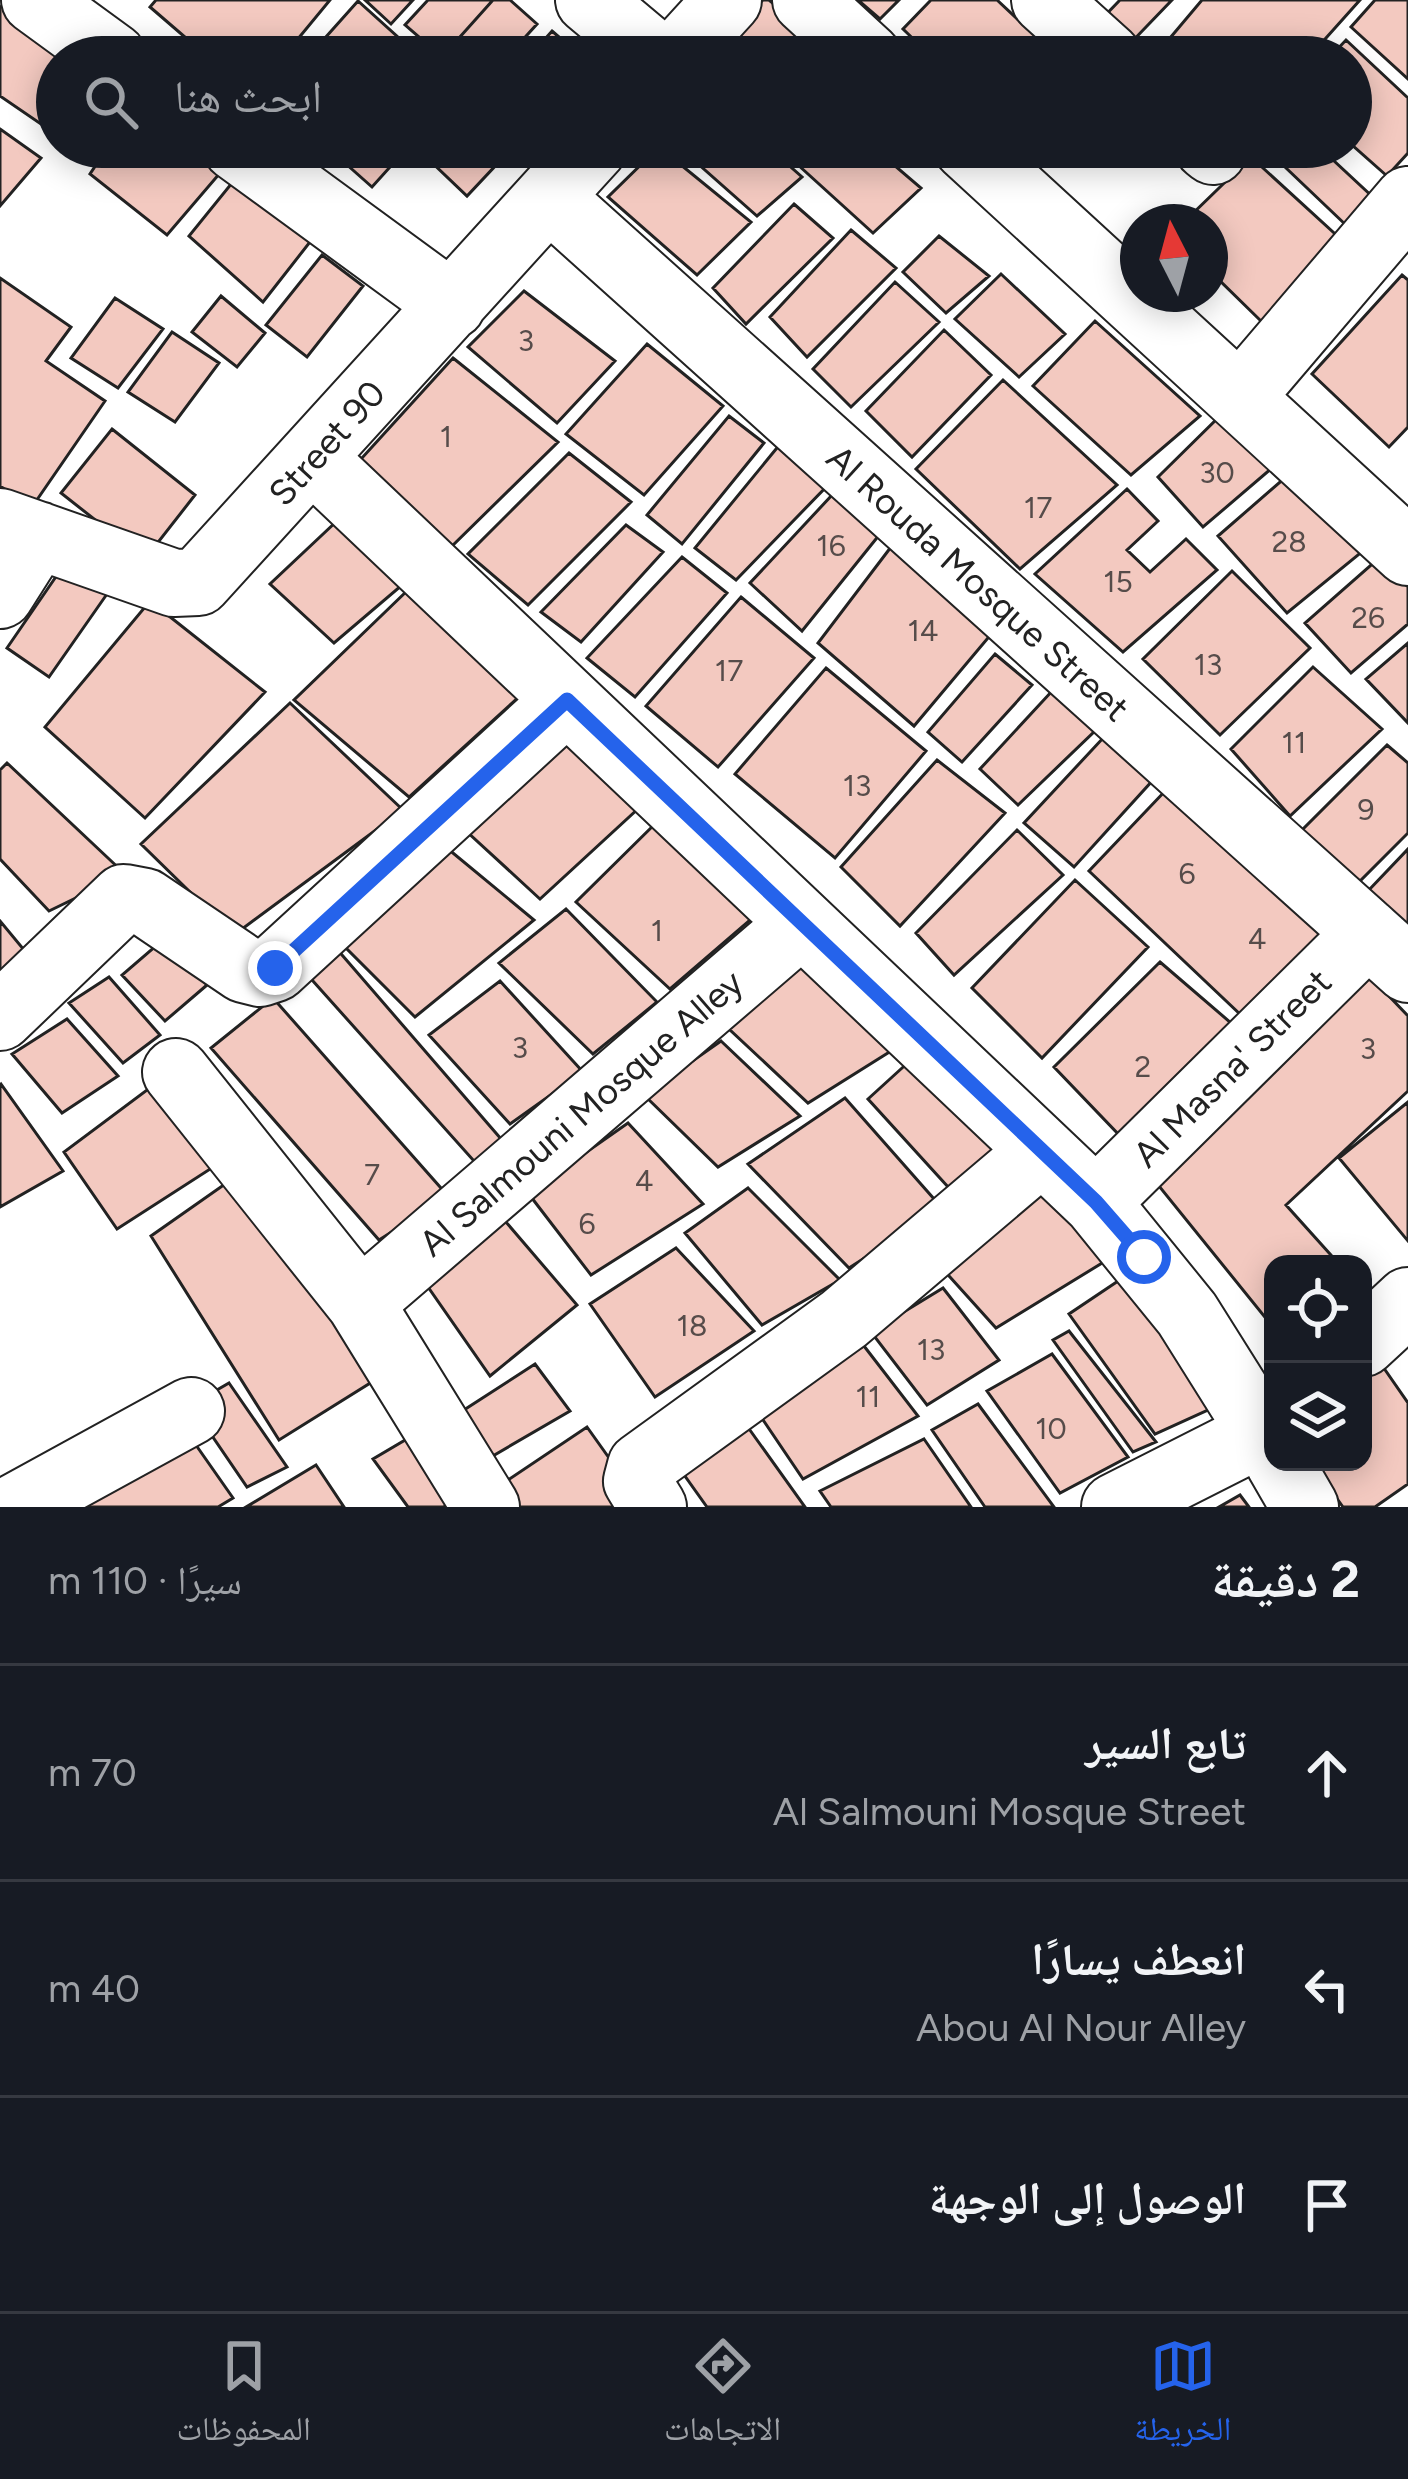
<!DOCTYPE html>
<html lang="ar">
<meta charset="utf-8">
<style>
:root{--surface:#171b24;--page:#20242c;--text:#f1f3f6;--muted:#9ea1a6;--line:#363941;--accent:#2563eb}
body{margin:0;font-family:Figtree,"Noto Naskh Arabic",sans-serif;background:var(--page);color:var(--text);direction:rtl}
.controls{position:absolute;right:36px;bottom:36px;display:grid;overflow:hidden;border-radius:24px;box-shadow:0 6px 30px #0003}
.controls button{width:108px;height:108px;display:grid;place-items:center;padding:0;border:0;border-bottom:3px solid var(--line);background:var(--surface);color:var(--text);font:60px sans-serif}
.compass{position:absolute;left:1120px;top:204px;width:108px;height:108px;border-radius:50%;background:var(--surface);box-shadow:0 6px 30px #0003;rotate:354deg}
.stop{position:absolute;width:36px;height:36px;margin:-27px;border:9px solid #2563eb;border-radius:50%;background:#fff}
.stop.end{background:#2563eb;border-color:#fff;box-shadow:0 3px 12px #0008}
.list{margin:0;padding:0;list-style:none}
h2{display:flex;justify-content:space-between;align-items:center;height:156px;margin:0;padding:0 48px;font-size:51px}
h2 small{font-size:39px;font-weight:400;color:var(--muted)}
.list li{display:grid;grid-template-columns:78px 1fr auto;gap:36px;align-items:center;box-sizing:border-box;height:216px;padding:0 48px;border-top:3px solid var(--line)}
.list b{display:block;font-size:45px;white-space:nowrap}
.list p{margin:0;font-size:39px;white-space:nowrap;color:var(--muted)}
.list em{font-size:39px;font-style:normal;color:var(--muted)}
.icon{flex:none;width:66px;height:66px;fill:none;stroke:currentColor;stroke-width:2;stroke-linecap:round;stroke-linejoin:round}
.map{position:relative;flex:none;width:1408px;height:1507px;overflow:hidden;direction:ltr}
.search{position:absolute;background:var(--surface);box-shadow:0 6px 30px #0003;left:36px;right:36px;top:36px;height:132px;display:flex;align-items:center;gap:30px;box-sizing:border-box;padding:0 42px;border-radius:66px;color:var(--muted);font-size:45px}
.sheet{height:804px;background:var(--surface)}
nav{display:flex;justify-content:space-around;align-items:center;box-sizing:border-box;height:168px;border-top:3px solid var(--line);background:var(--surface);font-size:33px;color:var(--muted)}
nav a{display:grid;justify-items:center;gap:6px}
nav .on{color:var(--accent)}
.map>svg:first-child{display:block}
.building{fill:#f3c9c0;stroke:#222;stroke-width:3}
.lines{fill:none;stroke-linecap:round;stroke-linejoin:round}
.minor-casing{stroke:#222;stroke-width:70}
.minor{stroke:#fff;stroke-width:66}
.route{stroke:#2563eb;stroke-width:15}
.labels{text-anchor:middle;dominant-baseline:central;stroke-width:9;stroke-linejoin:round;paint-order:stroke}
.number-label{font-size:30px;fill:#564c4a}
.street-label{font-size:36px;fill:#222;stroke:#fff}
</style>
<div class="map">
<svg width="1408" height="1507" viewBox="0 0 1408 1507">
<rect width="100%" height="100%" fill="#fff"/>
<!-- building -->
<path class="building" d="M6,0L109,57H57V135L0,96V8Z
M156,0H330L283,57H208L150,7Z
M365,0H413L391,24Z
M428,0H493L442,57L405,25Z
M493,0H510L537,24L507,57H442Z
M763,0H769L838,57H703Z
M858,0H899L880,19Z
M931,0H997L1043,43L1027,57H932L903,29Z
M1120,0H1172L1122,52L1095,26Z
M1202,0H1360L1309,57H1154Z
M1375,0H1408V79L1351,27Z
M358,1L420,57H308Z
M552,31L582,57H529Z
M1346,40L1408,98V153L1387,176L1351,144V57H1330Z
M0,129L41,158L0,206Z
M108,147H216L232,159L167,235L90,174Z
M327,147H408L372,187Z
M432,147H513L467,196L424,155Z
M659,147L751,222L697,275L608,197Z
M679,147H768L802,177L757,216Z
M813,147H873L921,188L873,233L797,164Z
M1264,147H1319L1376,200L1348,227Z
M1251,157L1345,243L1263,323L1210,271V222H1184Z
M240,173L317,233L263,302L189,236Z
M794,204L833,238L746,324L713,288Z
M851,230L896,268L807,357L770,317Z
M939,236L989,276L946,313L903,272Z
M322,255L363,286L307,357L266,325Z
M1001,274L1065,334L1019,377L955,319Z
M1402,275L1408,280V427L1389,447L1312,374Z
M0,278L71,327L46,361L105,401L32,507L0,486Z
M895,282L939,322L851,407L813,369Z
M524,291L615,361L557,423L468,347Z
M221,296L265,333L237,367L192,332Z
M115,298L163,329L118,388L71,358Z
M1095,321L1200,416L1131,475L1033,386Z
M944,330L991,375L912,457L866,411Z
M172,332L219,363L175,422L128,392Z
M647,344L723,406L644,495L566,434Z
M453,358L558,442L449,549L351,470Z
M1003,380L1117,485L1020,569L916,469Z
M1223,413L1272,468L1203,527L1158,477Z
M729,416L764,443L682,544L647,515Z
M112,429L195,495L145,559L61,493Z
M781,443L828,485L736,580L695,548Z
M569,453L631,502L528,605L468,554Z
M1287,476L1363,551L1287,613L1218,536Z
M1127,489L1158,521L1127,550L1150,572L1186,539L1217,570L1123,652L1035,574Z
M833,494L884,529L802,631L750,583Z
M338,520L408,580L334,643L270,584Z
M626,525L663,552L581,642L541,612Z
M891,547L993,632L914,726L818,643Z
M682,557L727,593L635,697L587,658Z
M1379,558L1408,587V624L1351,673L1305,623Z
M64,565L107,594L49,677L7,648Z
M1232,571L1310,648L1220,735L1143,659Z
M410,588L522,694L409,797L294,700Z
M741,597L814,658L718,767L646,706Z
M150,601L265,692L145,818L45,727Z
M1408,643V723L1366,679Z
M995,654L1032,685L962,762L928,732Z
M1313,667L1382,729L1290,816L1231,749Z
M826,668L926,751L835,858L735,774Z
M1053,690L1098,728L1018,805L980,769Z
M290,703L403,810L234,935L141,844Z
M562,736L641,806L540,899L465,830Z
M1104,737L1153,780L1074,867L1024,823Z
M1387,745L1408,763V833L1353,888L1300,832Z
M937,760L1005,813L900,926L841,867Z
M7,763L125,874L49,911L0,859V770Z
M1167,789L1332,931L1242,1016L1089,871Z
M663,816L763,909L670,989L576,902Z
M1017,830L1063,875L954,975L916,933Z
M436,839L534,920L415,1017L330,932Z
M1408,849V942L1367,892Z
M1075,880L1148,947L1042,1058L972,988Z
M566,909L657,1002L593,1054L499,963Z
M0,921L39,968L0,1000Z
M165,938L207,985L165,1021L122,975Z
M336,948L508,1147L482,1170L304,971Z
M810,957L899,1046L808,1103L729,1029Z
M1160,962L1238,1029L1124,1140L1054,1067Z
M1364,970L1408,1016V1091L1286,1205L1339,1264H1273V1327L1150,1175Z
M109,977L160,1035L123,1063L69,1003Z
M500,981L583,1072L510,1124L429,1035Z
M273,998L448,1196L379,1240L211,1048Z
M67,1019L118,1076L62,1113L12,1054Z
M721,1041L800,1116L718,1167L644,1095Z
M924,1048L1011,1143L949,1188L868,1099Z
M1,1084L63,1171L0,1207V1085Z
M155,1084L218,1164L117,1229L64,1152Z
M845,1098L942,1208L849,1268L748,1164Z
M1408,1102V1241L1339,1158Z
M628,1123L703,1204L591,1275L528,1193Z
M1045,1175L1125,1249L996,1328L931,1256Z
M235,1177L383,1375L279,1440L151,1236Z
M748,1188L840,1280L762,1325L685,1233Z
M494,1208L577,1305L490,1376L419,1274Z
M676,1248L754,1331L655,1397L590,1304Z
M1136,1269L1221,1404L1155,1434L1069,1314Z
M943,1288L999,1360L927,1405L871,1332Z
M1069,1331L1156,1442L1133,1452L1053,1340Z
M864,1346L918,1416L803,1479L755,1408Z
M1052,1354L1128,1457L1060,1493L987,1391Z
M535,1364L570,1411L479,1464L450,1419Z
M1381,1364L1408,1403V1484L1375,1507H1343L1311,1462H1363V1377Z
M229,1383L287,1467L247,1487L191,1405Z
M978,1404L1054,1507H985L932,1430Z
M742,1419L805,1507H707L670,1455Z
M587,1427L644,1507H513L499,1486Z
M184,1428L233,1498L218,1507H51Z
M412,1436L461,1499L443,1507H408L373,1459Z
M924,1439L971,1507H831L820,1491Z
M316,1465L344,1507H246Z
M1240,1495L1249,1507H1219Z"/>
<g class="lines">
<!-- minor casing -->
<g class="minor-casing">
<path id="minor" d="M35,0L113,57
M589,0L657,57
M806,0L868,57
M1045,0L1108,57
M676,57L728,0
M236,147L452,305
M967,147L1408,552
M1208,147L1213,151
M549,197L1408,969
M1241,396L1408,200
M313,459L1096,1202L1187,1314L1273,1451
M0,522L174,583L198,582L594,147
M0,595L38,535
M0,1017L124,898L145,902L244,969L260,973L275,968L567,700
M176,1072L360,1303L486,1507
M1096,1202L1368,933
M360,1303L802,923
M1363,1343L1408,1301
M1279,1462L1305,1507
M16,1507L191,1411
M653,1507L637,1481L641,1466L844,1319L1042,1151
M1115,1507L1273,1427"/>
</g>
<!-- minor -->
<use href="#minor" class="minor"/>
</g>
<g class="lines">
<!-- route -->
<path class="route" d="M275,968L567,700L1096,1202L1144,1257"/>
</g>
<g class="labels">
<!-- number labels -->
<g class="number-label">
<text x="526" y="340">3</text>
<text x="446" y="436">1</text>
<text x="1217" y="472">30</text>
<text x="1038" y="507">17</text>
<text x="1289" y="541">28</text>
<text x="831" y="545">16</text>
<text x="1118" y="581">15</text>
<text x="1368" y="617">26</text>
<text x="923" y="630">14</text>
<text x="1208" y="664">13</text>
<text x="729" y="670">17</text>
<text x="1294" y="742">11</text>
<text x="857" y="785">13</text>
<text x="1366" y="809">9</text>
<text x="1187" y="873">6</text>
<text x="657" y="930">1</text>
<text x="1257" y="938">4</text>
<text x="520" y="1047">3</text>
<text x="1368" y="1048">3</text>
<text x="1143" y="1066">2</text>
<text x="372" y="1174">7</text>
<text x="644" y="1180">4</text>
<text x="587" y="1223">6</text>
<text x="692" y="1325">18</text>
<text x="931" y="1349">13</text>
<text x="868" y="1396">11</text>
<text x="1051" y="1428">10</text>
</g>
<!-- street labels -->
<g class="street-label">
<text transform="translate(327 443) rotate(-48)">Street 90</text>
<text transform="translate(978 583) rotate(42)">Al Rouda Mosque Street</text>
<text transform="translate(1232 1068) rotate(-45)">Al Masna' Street</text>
<text transform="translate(581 1113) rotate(-41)">Al Salmouni Mosque Alley</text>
</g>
</g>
</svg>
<div class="controls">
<button><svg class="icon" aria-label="locate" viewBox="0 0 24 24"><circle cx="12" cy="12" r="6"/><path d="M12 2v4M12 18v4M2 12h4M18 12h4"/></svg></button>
<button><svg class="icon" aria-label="layers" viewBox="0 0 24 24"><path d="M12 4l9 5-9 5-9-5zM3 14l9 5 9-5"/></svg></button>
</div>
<svg class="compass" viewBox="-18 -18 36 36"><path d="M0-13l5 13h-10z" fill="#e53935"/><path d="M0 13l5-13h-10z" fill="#9ea1a6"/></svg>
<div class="stop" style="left:1144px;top:1257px"></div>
<div class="stop end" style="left:275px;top:968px"></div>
<div class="search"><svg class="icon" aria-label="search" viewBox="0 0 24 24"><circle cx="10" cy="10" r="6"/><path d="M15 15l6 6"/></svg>ابحث هنا</div>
</div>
<section class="sheet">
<h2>2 دقيقة<small>سيرًا · 110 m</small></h2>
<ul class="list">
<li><svg class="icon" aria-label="ahead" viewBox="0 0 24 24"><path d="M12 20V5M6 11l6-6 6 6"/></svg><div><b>تابع السير</b><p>Al Salmouni Mosque Street</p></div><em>70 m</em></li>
<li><svg class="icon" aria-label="left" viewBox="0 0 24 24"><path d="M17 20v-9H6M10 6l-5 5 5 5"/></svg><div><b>انعطف يسارًا</b><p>Abou Al Nour Alley</p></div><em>40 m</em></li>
<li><svg class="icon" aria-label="arrive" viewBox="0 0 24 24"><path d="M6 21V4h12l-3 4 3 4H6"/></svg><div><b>الوصول إلى الوجهة</b></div></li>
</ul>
</section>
<nav>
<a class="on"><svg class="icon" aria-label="map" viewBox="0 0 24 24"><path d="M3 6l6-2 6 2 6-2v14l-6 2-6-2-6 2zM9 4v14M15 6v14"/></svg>الخريطة</a>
<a><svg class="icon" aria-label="directions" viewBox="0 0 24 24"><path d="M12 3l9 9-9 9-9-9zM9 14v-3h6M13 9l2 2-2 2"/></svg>الاتجاهات</a>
<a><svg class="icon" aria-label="saved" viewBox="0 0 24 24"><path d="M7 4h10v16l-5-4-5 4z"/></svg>المحفوظات</a>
</nav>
